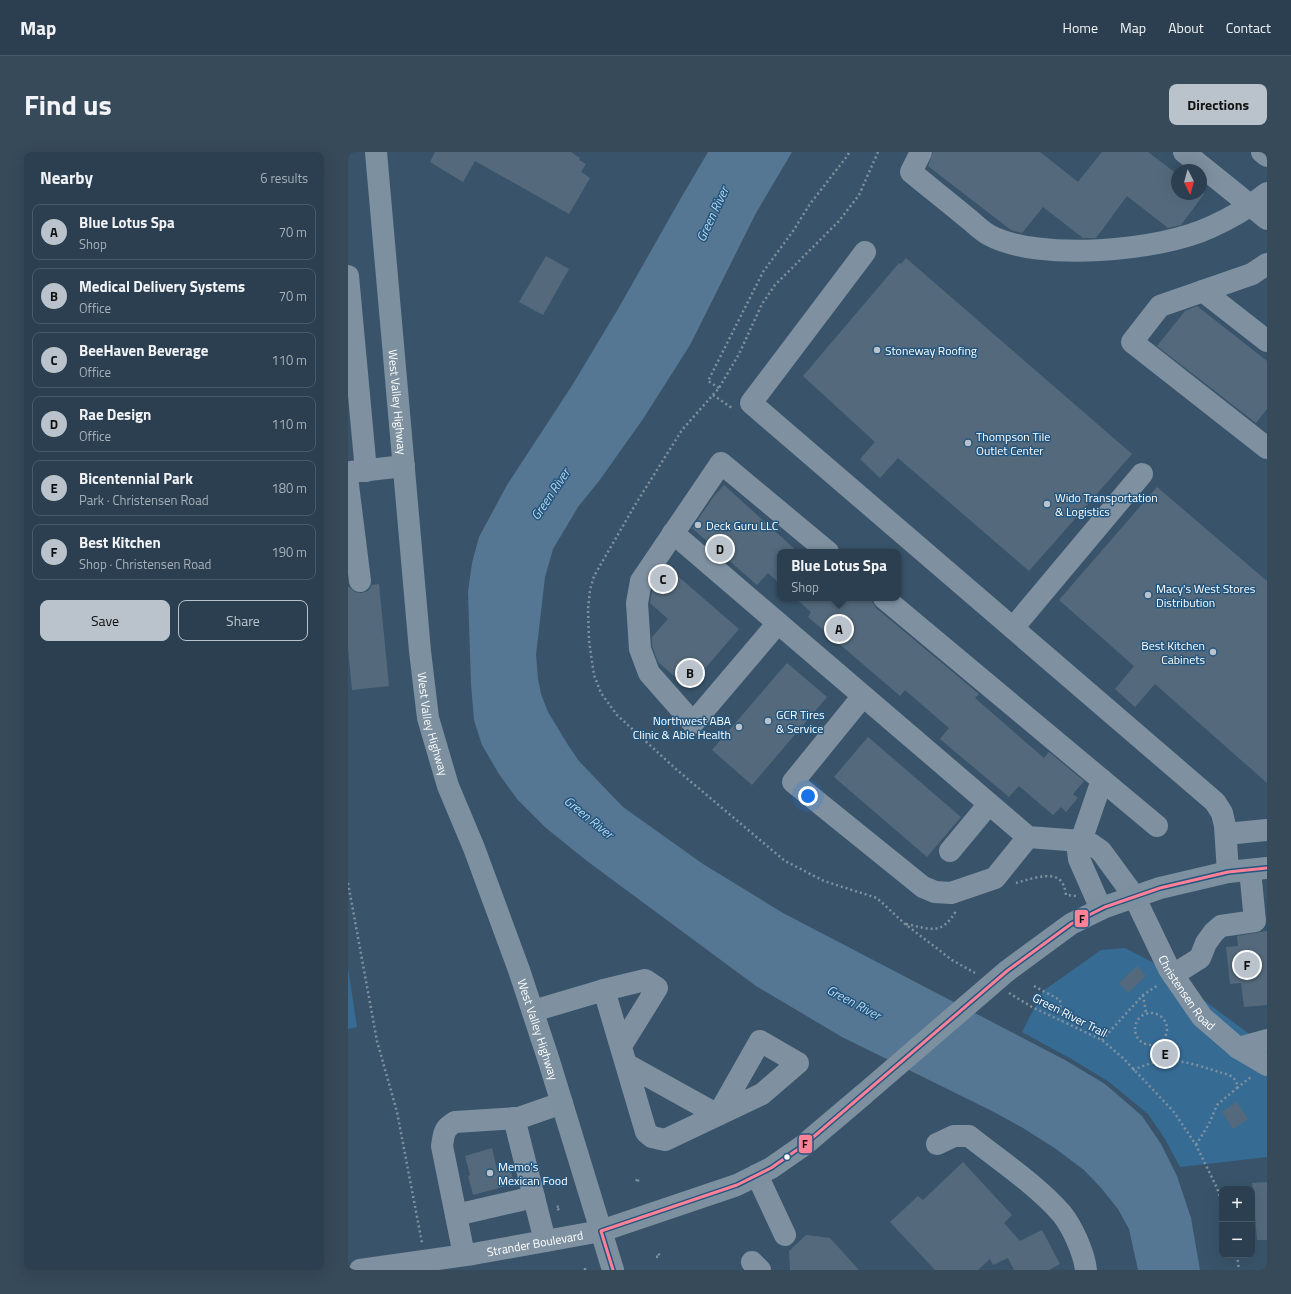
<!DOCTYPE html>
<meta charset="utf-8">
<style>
:root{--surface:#2b3f50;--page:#374a5a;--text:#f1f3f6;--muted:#a6afb7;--line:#475867;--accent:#bac3cb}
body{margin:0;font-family:"Titillium Web",sans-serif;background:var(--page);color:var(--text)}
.controls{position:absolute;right:12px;bottom:12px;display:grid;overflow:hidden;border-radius:8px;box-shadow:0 4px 16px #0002}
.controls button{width:36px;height:36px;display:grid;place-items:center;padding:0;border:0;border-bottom:1px solid var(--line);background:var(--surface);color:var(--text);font:20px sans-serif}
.compass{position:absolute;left:823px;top:12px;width:36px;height:36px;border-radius:50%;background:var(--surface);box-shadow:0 4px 16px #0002;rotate:174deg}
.you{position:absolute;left:460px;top:644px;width:14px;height:14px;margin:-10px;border:3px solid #fff;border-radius:50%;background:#1a73e8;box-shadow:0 0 0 6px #1a73e833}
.badge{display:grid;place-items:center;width:26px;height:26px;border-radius:50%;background:var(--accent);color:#111;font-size:13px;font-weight:700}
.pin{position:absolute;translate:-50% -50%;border:2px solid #fff;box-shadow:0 1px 4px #0006}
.popup{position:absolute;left:429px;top:397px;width:124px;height:52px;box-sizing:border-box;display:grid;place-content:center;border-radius:8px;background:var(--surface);filter:drop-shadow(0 1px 3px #0005);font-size:13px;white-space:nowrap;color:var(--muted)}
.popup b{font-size:15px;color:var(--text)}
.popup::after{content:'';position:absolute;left:50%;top:100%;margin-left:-8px;border:8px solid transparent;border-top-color:var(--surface)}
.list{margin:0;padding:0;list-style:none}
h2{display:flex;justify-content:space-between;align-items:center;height:52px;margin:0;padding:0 16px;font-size:17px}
h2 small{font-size:13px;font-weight:400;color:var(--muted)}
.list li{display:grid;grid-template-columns:26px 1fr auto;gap:12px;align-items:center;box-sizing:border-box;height:56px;margin:0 8px 8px;padding:0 8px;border:1px solid var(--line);border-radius:8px}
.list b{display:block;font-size:15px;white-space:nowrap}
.list p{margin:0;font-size:13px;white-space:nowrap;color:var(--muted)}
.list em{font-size:13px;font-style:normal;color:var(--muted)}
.actions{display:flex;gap:8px;padding:12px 16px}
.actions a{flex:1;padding:9px 0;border:1px solid var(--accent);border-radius:8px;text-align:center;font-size:14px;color:var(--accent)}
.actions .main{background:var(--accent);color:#111}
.map{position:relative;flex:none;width:919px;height:1118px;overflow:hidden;border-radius:8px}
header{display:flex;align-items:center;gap:24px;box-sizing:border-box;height:56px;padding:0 20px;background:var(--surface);border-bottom:1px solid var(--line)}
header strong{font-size:19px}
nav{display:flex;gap:22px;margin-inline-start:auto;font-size:14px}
.intro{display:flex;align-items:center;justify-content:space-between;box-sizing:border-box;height:96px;padding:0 24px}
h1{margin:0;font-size:28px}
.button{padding:10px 18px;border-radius:8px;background:var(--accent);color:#111;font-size:14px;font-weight:700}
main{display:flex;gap:24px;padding:0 24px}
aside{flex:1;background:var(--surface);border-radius:8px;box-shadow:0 4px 16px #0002}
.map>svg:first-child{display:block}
.green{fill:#366b94}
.water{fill:#557793}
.building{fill:#546a7c}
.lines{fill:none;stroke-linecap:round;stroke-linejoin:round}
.path{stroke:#7f91a1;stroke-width:2.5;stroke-dasharray:2 3;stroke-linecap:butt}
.minor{stroke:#7f91a1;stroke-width:22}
.major{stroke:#7d909f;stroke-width:22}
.major-bridge{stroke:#7d909f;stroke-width:22}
.bus-1-casing{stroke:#25567e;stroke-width:6}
.bus-1{stroke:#ff8097;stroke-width:3}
.poi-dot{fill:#bac3cb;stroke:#25567e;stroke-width:1.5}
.bus-dot{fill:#fff;stroke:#25567e;stroke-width:1.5}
.labels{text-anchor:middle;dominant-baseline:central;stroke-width:3;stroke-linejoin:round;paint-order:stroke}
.poi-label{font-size:12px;fill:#fff;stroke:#25567e;text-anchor:start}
.street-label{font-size:12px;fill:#fff;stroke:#25567e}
.water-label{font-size:13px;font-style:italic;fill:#b6d6ed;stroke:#25567e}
.line-badge{stroke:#25567e;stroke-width:1.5}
.pale-badge-label{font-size:11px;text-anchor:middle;font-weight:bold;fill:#111}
</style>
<header>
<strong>Map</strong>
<nav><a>Home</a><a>Map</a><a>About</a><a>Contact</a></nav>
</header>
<div class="intro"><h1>Find us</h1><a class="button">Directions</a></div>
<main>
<aside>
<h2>Nearby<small>6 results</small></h2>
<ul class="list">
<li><span class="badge">A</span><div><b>Blue Lotus Spa</b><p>Shop</p></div><em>70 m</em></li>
<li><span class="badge">B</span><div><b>Medical Delivery Systems</b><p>Office</p></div><em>70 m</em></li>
<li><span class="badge">C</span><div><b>BeeHaven Beverage</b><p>Office</p></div><em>110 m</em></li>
<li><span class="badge">D</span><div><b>Rae Design</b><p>Office</p></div><em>110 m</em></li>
<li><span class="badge">E</span><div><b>Bicentennial Park</b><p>Park · Christensen Road</p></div><em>180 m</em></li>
<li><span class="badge">F</span><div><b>Best Kitchen</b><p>Shop · Christensen Road</p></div><em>190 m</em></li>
</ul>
<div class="actions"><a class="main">Save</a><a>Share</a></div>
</aside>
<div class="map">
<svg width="919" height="1118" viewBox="0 0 919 1118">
<rect width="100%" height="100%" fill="#39546a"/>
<!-- green -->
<path class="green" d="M777,796L804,810L919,895V1005L832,1015L817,987L800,962L761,930L727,909L674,880L695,839L753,798Z
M0,816L9,875L0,877Z"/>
<!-- water -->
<path class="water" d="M360,0H444L408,61L342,193L295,267L251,329L230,355L205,397L197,425L188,503L190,527L193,542L200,560L220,593L231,609L249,628L275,655L355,712L435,761L717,908L757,932L794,964L813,992L829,1024L843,1066L852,1118H790L781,1077L770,1057L754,1037L736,1018L708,997L675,976L646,960L494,885L408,834L239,709L198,676L169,647L151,622L134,593L126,568L123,532L120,440L124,411L131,385L159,333L225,232L270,157L333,46Z"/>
<!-- building -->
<path class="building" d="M87,0H223L232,6L231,8L238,12L233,20L242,26L221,62L127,9L115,30L82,10Z
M585,0H692L730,30L754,0H800L829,22V42H853V40L856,42L833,73L820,76L779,44L748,86H735L695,55L674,81L663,78L580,14Z
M198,104L221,117L195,163L171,150Z
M558,106L784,302L681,419L550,306L532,326L512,307L527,290L455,224L551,111L553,112Z
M849,154L919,209V257L908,271L809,194L837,159Z
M376,333L450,400H432V432L420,421L409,433L344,376L366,344Z
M809,335L919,429V631L807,532L787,555L767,537L786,514L711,448Z
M318,414L391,477L340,536L310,510L304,494V485L320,467L302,451L305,434Z
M31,432L41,534L4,538L0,496V435H1L7,440L13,441L20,439L24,433Z
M447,446H522L528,456L631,542L627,546L696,606L701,600L736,629L725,642L730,646L718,660L713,655L705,663L671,634L661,645L592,587L601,576L557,538L552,544L460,465L463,460Z
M439,511L479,545L404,633L364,598Z
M520,585L613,665L579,705L486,625Z
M919,779V853L896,855L893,831L882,832L878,795L890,794L889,784Z
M789,814L798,824L780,841L771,831Z
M889,950L900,967L885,977L874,960Z
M144,996L149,1018L162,1015L166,1032L125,1043L120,1024L122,1023L117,1004Z
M615,1010L664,1063L656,1071L672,1089L694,1078L712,1112L701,1118H666L660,1106L645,1113L642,1107L630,1118H587L542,1070L570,1044L575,1048Z
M919,1030V1088H909L904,1031Z
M458,1083L482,1086L511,1118H442L441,1099Z"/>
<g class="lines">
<!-- path -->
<path class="path" d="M530,0L511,43L491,69L427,133L414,152L391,202L371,236L334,278L287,353L246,424L242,438L240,457L241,489L246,523L253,541L269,563L329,618L437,709L476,729L529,746L557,772L604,808L627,821
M371,236L360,229L415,120L445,79L462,52L500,3L501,0
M365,243L384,256H386
M0,731L29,889L49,960L74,1091
M668,731C679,728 703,719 712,728C716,732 717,737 718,743L728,744
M558,772C583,777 593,784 608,759
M686,834L712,848L714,869
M661,841L684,855L754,888L776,907L826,960L848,993L869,1036L874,1050
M795,843L798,861
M787 877a16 16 0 1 1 32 0a16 16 0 1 1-32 0Z
M754,888L795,843L810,833
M785,918C793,915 801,911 809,910C832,905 856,916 878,922C885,924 890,929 889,936L869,953L861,972L848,993
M889,936L903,925
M288,1029L290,1026V1030
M211,1058L208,1055L213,1054
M889,1103L891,1118
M308,1105L312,1104L310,1101
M237,1118V1116"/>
<!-- minor -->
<g class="minor">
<path d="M573,0L563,20C581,35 599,49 617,64C625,70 632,78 641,83C691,110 812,99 863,75C883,66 902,55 919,41"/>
<path d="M836,0L919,67"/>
<path d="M914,0L919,4"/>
<path d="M517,100L403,251L867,650L874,661L877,674L880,720"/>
<path d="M919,112L904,122L812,154L784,190L919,296"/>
<path d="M0,124L18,319"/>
<path d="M855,139L919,189"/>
<path d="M3,320L56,314"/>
<path d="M0,333L12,429"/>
<path d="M325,381L680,685L733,689L754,628"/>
<path d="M536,446L809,674"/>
<path d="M430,471L345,571L301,521L292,497L289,451L293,429L373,311L480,400"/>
<path d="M665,476L794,322"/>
<path d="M515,544L445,630L575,735L587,740L603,741L647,726L680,685"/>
<path d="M878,682L919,678"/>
<path d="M602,699L641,652"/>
<path id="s1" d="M753,757L731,707L730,699L733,689L743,692L753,699L786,744L821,817L854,865L890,896L919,913"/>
<path d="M825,823L852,806L858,791L866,780L873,774L907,769L902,718"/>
<path d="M256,838L297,828L309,836L273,894"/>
<path d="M185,859L256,838L298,980L304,985L317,988L414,942L450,911L412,889L370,963L278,912"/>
<path d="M890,896L919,888"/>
<path d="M166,966L197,1089"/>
<path d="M589,992L606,984H621C651,1008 689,1033 714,1062C725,1076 736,1101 738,1118"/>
<path d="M409,1023L437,1083"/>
<path d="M108,1063L186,1045"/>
<path d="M116,1103L94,994C96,982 95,977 107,970L171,966L214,951"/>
<path d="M404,1110L412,1118"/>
<path id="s2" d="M12,1118L125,1102L253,1079"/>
</g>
<!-- major -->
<g class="major">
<path id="s3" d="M28,0L72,499L80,566L100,634L126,696L171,818L201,909L265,1118"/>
<path d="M659,819L723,772L757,755L812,736L880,720L919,716"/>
<path d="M253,1079L389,1033L423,1016L456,993L515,943"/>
</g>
<!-- major-bridge -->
<path class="major-bridge" d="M515,943L659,819"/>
<!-- bus-1 casing -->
<g class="bus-1-casing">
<path id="bus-1" d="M253,1079L389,1033L423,1016L456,993L659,819L723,772L757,755L812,736L880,720L919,716
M253,1079L265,1118"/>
</g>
<!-- bus-1 -->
<use href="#bus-1" class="bus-1"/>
</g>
<!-- markers -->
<g class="poi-dot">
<circle cx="529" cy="198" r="4"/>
<circle cx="620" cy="291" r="4"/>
<circle cx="699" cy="352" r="4"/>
<circle cx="350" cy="373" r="4"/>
<circle cx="800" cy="443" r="4"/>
<circle cx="865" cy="500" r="4"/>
<circle cx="420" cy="569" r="4"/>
<circle cx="391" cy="575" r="4"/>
<circle cx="142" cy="1021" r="4"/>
</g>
<circle class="bus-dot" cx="439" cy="1005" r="3.5"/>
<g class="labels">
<!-- poi labels -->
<g class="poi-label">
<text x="537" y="198">Stoneway Roofing</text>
<text x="628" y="284">Thompson Tile<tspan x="628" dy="14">Outlet Center</tspan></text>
<text x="707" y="345">Wido Transportation<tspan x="707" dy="14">&amp; Logistics</tspan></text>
<text x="358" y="373">Deck Guru LLC</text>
<text x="808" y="436">Macy's West Stores<tspan x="808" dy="14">Distribution</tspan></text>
<text x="857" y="493" text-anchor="end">Best Kitchen<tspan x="857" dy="14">Cabinets</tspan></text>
<text x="428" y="562">GCR Tires<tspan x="428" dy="14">&amp; Service</tspan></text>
<text x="383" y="568" text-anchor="end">Northwest ABA<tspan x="383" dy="14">Clinic &amp; Able Health</tspan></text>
<text x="150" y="1014">Memo's<tspan x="150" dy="14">Mexican Food</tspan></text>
</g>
<!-- street labels -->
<g class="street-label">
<text stroke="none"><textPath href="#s3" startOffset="251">West Valley Highway</textPath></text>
<text stroke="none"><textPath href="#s3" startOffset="575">West Valley Highway</textPath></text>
<text stroke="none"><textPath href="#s1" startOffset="262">Christensen Road</textPath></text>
<text transform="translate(722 863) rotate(27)">Green River Trail</text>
<text stroke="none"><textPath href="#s3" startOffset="899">West Valley Highway</textPath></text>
<text stroke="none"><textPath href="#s2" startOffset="177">Strander Boulevard</textPath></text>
</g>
<!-- water labels -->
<g class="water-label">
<text transform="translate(364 62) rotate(-65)">Green River</text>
<text transform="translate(202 342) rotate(-56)">Green River</text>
<text transform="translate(241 665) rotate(39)">Green River</text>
<text transform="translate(506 850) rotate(28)">Green River</text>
</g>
</g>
<g class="line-badge">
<rect x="726" y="757" width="15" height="19" rx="4" fill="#ff8097"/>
<rect x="450" y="982" width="15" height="20" rx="4" fill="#ff8097"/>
</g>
<g class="pale-badge-label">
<text x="734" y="771">F</text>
<text x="457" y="996">F</text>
</g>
</svg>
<div class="controls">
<button>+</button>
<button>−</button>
</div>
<svg class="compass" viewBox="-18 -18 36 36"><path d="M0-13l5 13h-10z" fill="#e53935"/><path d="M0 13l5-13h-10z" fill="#a6afb7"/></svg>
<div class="you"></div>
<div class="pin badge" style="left:491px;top:477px">A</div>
<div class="popup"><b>Blue Lotus Spa</b>Shop</div>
<div class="pin badge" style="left:342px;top:521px">B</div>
<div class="pin badge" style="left:315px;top:427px">C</div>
<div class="pin badge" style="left:372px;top:397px">D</div>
<div class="pin badge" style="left:817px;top:902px">E</div>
<div class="pin badge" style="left:899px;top:813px">F</div>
</div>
</main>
